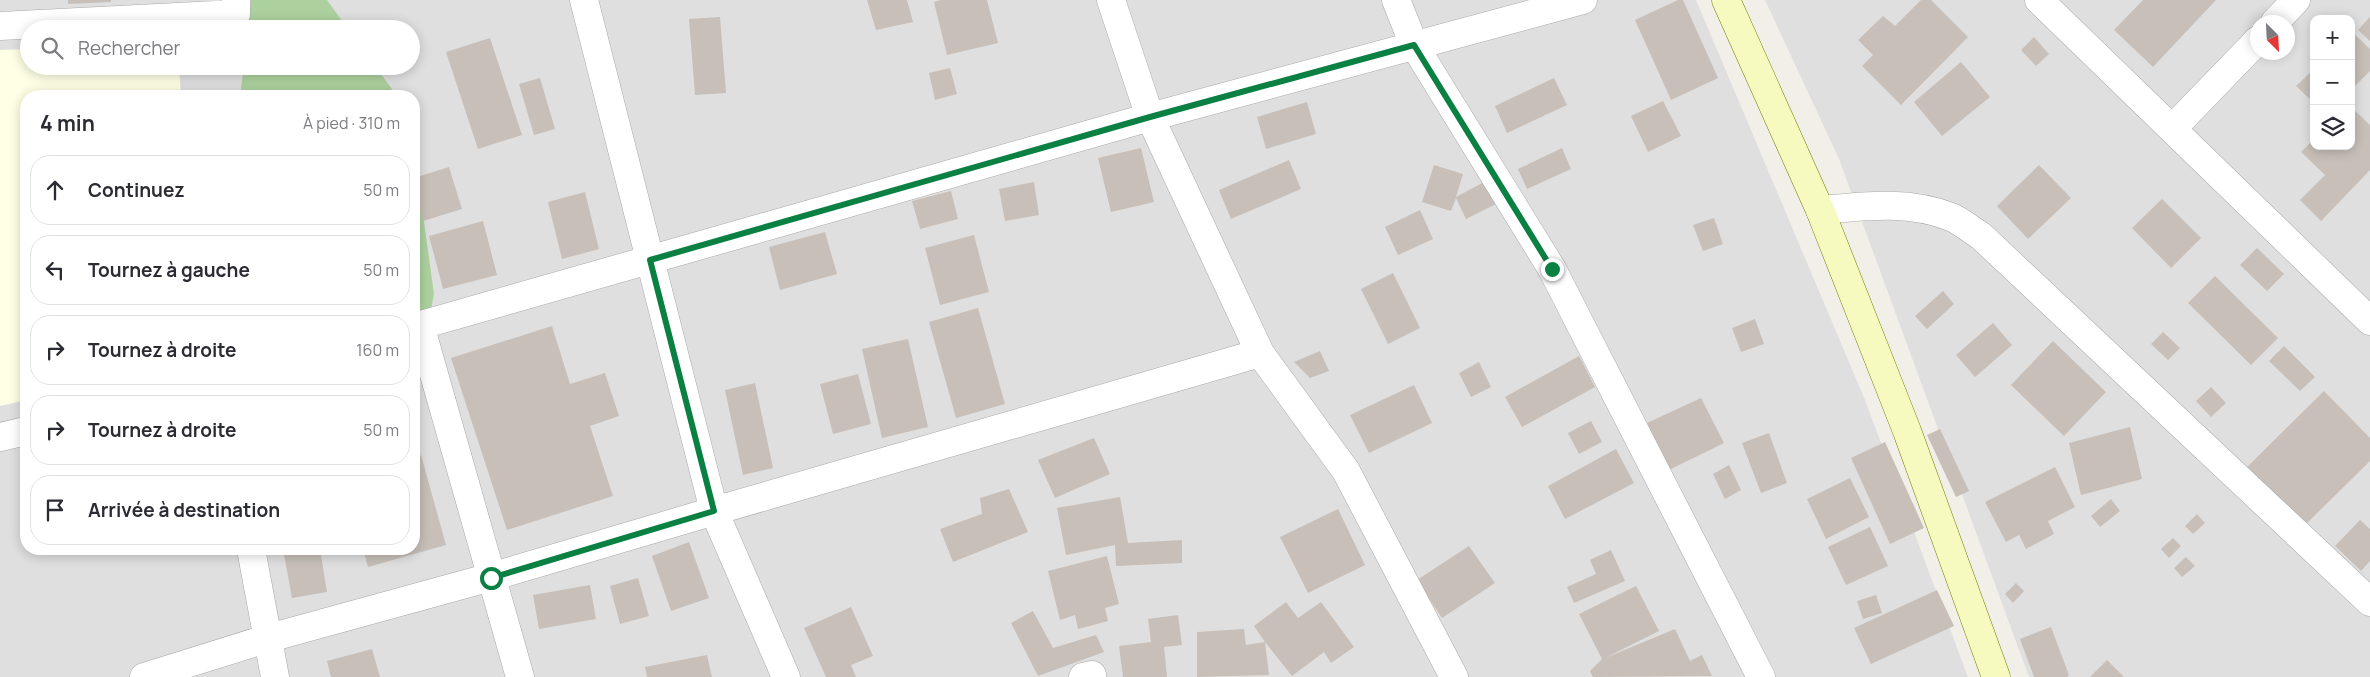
<!DOCTYPE html>
<html lang="fr">
<meta charset="utf-8">
<style>
:root{--surface:#fff;--page:#f7f7f7;--text:#2b2b33;--muted:#7c7c81;--line:#e1e1e2}
body{margin:0;font-family:Manrope,sans-serif;background:var(--page);color:var(--text)}
.controls{position:absolute;right:15px;top:15px;display:grid;overflow:hidden;border-radius:10px;box-shadow:0 2px 12px #0003}
.controls button{width:45px;height:45px;display:grid;place-items:center;padding:0;border:0;border-bottom:1px solid var(--line);background:var(--surface);color:var(--text);font:25px sans-serif}
.compass{position:absolute;left:2250px;top:15px;width:45px;height:45px;border-radius:50%;background:var(--surface);box-shadow:0 2px 12px #0003;rotate:156deg}
.stop{position:absolute;width:15px;height:15px;margin:-11px;border:4px solid #0b8043;border-radius:50%;background:#fff}
.stop.end{background:#0b8043;border-color:#fff;box-shadow:0 1px 5px #0008}
.list{margin:0;padding:0;list-style:none}
h2{display:flex;justify-content:space-between;align-items:center;height:65px;margin:0;padding:0 20px;font-size:21px}
h2 small{font-size:16px;font-weight:400;color:var(--muted)}
.list li{display:grid;grid-template-columns:32px 1fr auto;gap:15px;align-items:center;box-sizing:border-box;height:70px;margin:0 10px 10px;padding:0 10px;border:1px solid var(--line);border-radius:20px}
.list b{display:block;font-size:19px;white-space:nowrap}
.list em{font-size:16px;font-style:normal;color:var(--muted)}
.icon{flex:none;width:28px;height:28px;fill:none;stroke:currentColor;stroke-width:2;stroke-linecap:round;stroke-linejoin:round}
.map{position:relative;flex:none;width:2370px;height:677px;overflow:hidden}
.search{position:absolute;background:var(--surface);box-shadow:0 2px 12px #0003;left:20px;top:20px;width:400px;height:55px;display:flex;align-items:center;gap:12px;box-sizing:border-box;padding:0 18px;border-radius:28px;color:var(--muted);font-size:19px}
.panel{position:absolute;background:var(--surface);box-shadow:0 2px 12px #0003;left:20px;top:90px;width:400px;height:465px;border-radius:20px}
.map>svg:first-child{display:block}
.residential{fill:#e0dfdf;fill-rule:evenodd}
.education{fill:#ffffe5}
.forest{fill:#add19e}
.building{fill:#c7bfb8}
.lines{fill:none;stroke-linecap:round;stroke-linejoin:round}
.street-casing{stroke:#a9a9a9;stroke-width:29}
.secondary-casing{stroke:#707d05;stroke-width:29}
.street{stroke:#fff;stroke-width:28}
.secondary{stroke:#f7fabf;stroke-width:28}
.route{stroke:#0b8043;stroke-width:6}
</style>
<div class="map">
<svg width="2370" height="677" viewBox="0 0 2370 677">
<rect width="100%" height="100%" fill="#f2efe9"/>
<!-- residential -->
<path class="residential" d="M0,0H1696L1865,400L1968,677H0ZM29,29H411V66H29ZM26,96H414V549H26Z
M1765,0H2370V677H2029L1839,159ZM2314,19H2351V146H2314ZM2258,22H2288V52H2258Z"/>
<!-- education -->
<path class="education" d="M29,49V66H179L181,96H26V400L0,406V50Z"/>
<!-- forest -->
<path class="forest" d="M251,0H327L348,29H248Z
M244,66H375L397,96H240Z
M414,150L434,294L425,343L414,346Z"/>
<!-- building -->
<path class="building" d="M68,0H111V2L68,4Z
M867,0H907L913,22L876,30Z
M941,0H987L998,43L947,55L934,2Z
M1678,0H1683L1718,78L1671,100L1635,20Z
M1921,0H1931L1968,37L1901,105L1862,66L1873,55L1858,40L1883,16L1895,26Z
M2143,0H2216L2153,67L2114,30Z
M720,17L726,93L695,95L689,19Z
M2370,17V41L2358,30Z
M2351,31L2370,49V71L2351,90Z
M2034,37L2049,54L2036,66L2021,50Z
M490,38L522,135L478,149L446,52Z
M1961,62L1990,97L1942,136L1914,102Z
M950,68L957,94L935,100L929,73Z
M2314,69V103L2296,86Z
M540,78L555,129L534,135L519,84Z
M1554,78L1567,105L1507,133L1495,106Z
M1663,101L1681,136L1648,152L1631,116Z
M1307,102L1316,134L1266,149L1257,117Z
M2351,107L2370,125V170L2321,221L2300,200L2325,175L2301,152L2314,139V146H2351Z
M1141,148L1154,202L1111,212L1098,158Z
M1562,148L1571,169L1527,189L1518,169Z
M1289,160L1301,189L1231,219L1219,190Z
M1434,165L1463,174L1456,197L1486,181L1498,203L1466,219L1456,198L1451,211L1422,202Z
M2039,165L2071,198L2028,239L1997,206Z
M449,167L462,209L423,221L414,192V178Z
M1034,182L1039,215L1005,221L999,189Z
M951,191L958,219L920,229L912,201Z
M585,192L599,249L562,259L548,202Z
M2162,199L2201,238L2171,268L2132,228Z
M1420,210L1433,239L1398,255L1385,227Z
M1714,218L1723,244L1703,251L1693,225Z
M483,221L497,275L443,289L429,236Z
M825,232L837,274L780,290L769,247Z
M974,235L989,292L940,305L925,248Z
M2257,248L2284,274L2267,291L2240,265Z
M1393,273L1420,328L1388,344L1361,289Z
M2215,276L2278,338L2251,365L2188,303Z
M1943,291L1954,304L1927,329L1915,316Z
M978,308L1005,404L956,418L929,322Z
M1755,319L1764,344L1741,352L1732,328Z
M1993,323L2012,345L1975,377L1956,355Z
M552,326L570,384L605,373L619,416L590,426L613,496L507,530L451,358Z
M2163,332L2180,348L2168,360L2151,344Z
M908,339L928,427L882,438L862,349Z
M2053,341L2106,392L2064,436L2011,385Z
M2284,346L2315,377L2300,391L2269,361Z
M1320,351L1329,371L1310,378L1294,362Z
M1579,356L1595,387L1522,427L1505,397Z
M1479,362L1491,387L1471,397L1459,373Z
M858,374L871,424L833,434L820,384Z
M755,383L773,468L743,475L725,390Z
M1414,385L1432,423L1369,453L1350,415Z
M2211,387L2226,403L2211,417L2196,401Z
M2324,391L2370,438V461L2304,526L2246,468Z
M1701,398L1724,443L1669,470L1647,423Z
M1591,421L1602,442L1579,454L1568,433Z
M2130,427L2142,479L2081,495L2069,443Z
M1940,429L1969,491L1956,497L1927,435Z
M1769,433L1787,483L1761,493L1742,443Z
M1094,438L1110,474L1055,498L1038,460Z
M1885,442L1924,528L1890,544L1851,458Z
M1616,449L1634,483L1565,519L1548,486Z
M421,455L446,545L368,567L363,549H414V457Z
M26,464V485L20,466Z
M1729,465L1741,490L1725,499L1713,474Z
M2055,467L2075,507L2048,521L2054,534L2026,549L2019,535L2006,542L1985,502Z
M1850,478L1869,517L1826,539L1807,499Z
M1009,489L1028,532L953,562L940,529L982,514L980,498Z
M1120,497L1128,543L1182,540V563L1116,566L1115,545L1066,555L1057,508Z
M2111,499L2120,511L2100,527L2091,516Z
M1338,509L1365,565L1308,593L1280,537Z
M2197,514L2205,523L2193,534L2185,526Z
M2360,520L2370,529V561L2361,571L2335,546Z
M1870,527L1888,566L1846,585L1828,547Z
M2173,538L2181,546L2169,558L2161,549Z
M689,542L709,598L671,611L652,556Z
M1469,546L1495,583L1442,618L1417,580Z
M283,549H320L327,592L292,598Z
M1611,550L1625,581L1574,603L1567,587L1596,574L1590,560Z
M1107,556L1119,604L1105,608L1108,621L1078,629L1075,615L1060,620L1048,571Z
M2186,557L2195,566L2182,577L2174,568Z
M638,578L649,616L620,624L610,586Z
M2016,583L2024,591L2013,603L2005,594Z
M590,585L596,619L539,629L533,595Z
M1636,586L1659,631L1605,658L1675,629L1690,661L1702,655L1712,676L1593,677L1590,671L1602,659L1579,614Z
M1937,590L1954,626L1871,664L1854,628Z
M1876,595L1882,613L1863,619L1857,601Z
M1286,602L1298,618L1321,602L1354,647L1331,663L1324,652L1292,676L1265,642L1269,675L1197,677V632L1244,629L1246,645L1265,642L1254,626Z
M851,607L873,656L851,665L856,677H826L804,628Z
M1033,611L1053,648L1096,635L1104,652L1038,676L1011,623Z
M1178,615L1182,645L1164,647L1167,677H1123L1119,646L1151,642L1148,619Z
M2051,627L2069,675L2067,677H2034L2020,639Z
M372,649L380,677H331L327,661Z
M707,655L712,677H647L645,667Z
M2107,660L2124,677H2090Z"/>
<g class="lines">
<!-- street casing -->
<g class="street-casing">
<path id="street" d="M584,0L714,511L786,677
M1111,0L1150,117L1260,353L1346,471L1454,677
M1396,0L1414,45L1552,269L1761,677
M2039,0L2370,321
M2275,22L2296,0
M0,26L236,14V0
M2173,128L2258,40
M1820,210C1864,206 1909,200 1951,217C1961,221 1971,230 1981,236L2370,602
M420,325L520,677
M414,327L1150,117L1583,0
M0,437L26,431
M251,549L275,677
M144,677L269,638L491,577L714,511L1260,353
M1083,677L1092,675"/>
</g>
<!-- secondary casing -->
<g class="secondary-casing">
<path id="secondary" d="M1726,0L1820,210L1907,431L1996,677"/>
</g>
<!-- street -->
<use href="#street" class="street"/>
<!-- secondary -->
<use href="#secondary" class="secondary"/>
</g>
<g class="lines">
<!-- route -->
<path class="route" d="M491,578L714,511L650,260L1150,117L1414,45L1552,269"/>
</g>
</svg>
<div class="controls">
<button>+</button>
<button>−</button>
<button><svg class="icon" aria-label="layers" viewBox="0 0 24 24"><path d="M12 4l9 5-9 5-9-5zM3 14l9 5 9-5"/></svg></button>
</div>
<svg class="compass" viewBox="-18 -18 36 36"><path d="M0-13l5 13h-10z" fill="#e53935"/><path d="M0 13l5-13h-10z" fill="#7c7c81"/></svg>
<div class="stop" style="left:491px;top:578px"></div>
<div class="stop end" style="left:1552px;top:269px"></div>
<div class="search"><svg class="icon" aria-label="search" viewBox="0 0 24 24"><circle cx="10" cy="10" r="6"/><path d="M15 15l6 6"/></svg>Rechercher</div>
<section class="panel">
<h2>4 min<small>À pied · 310 m</small></h2>
<ul class="list">
<li><svg class="icon" aria-label="ahead" viewBox="0 0 24 24"><path d="M12 20V5M6 11l6-6 6 6"/></svg><div><b>Continuez</b></div><em>50 m</em></li>
<li><svg class="icon" aria-label="left" viewBox="0 0 24 24"><path d="M17 20v-9H6M10 6l-5 5 5 5"/></svg><div><b>Tournez à gauche</b></div><em>50 m</em></li>
<li><svg class="icon" aria-label="right" viewBox="0 0 24 24"><path d="M7 20v-9h11M14 6l5 5-5 5"/></svg><div><b>Tournez à droite</b></div><em>160 m</em></li>
<li><svg class="icon" aria-label="right" viewBox="0 0 24 24"><path d="M7 20v-9h11M14 6l5 5-5 5"/></svg><div><b>Tournez à droite</b></div><em>50 m</em></li>
<li><svg class="icon" aria-label="arrive" viewBox="0 0 24 24"><path d="M6 21V4h12l-3 4 3 4H6"/></svg><div><b>Arrivée à destination</b></div></li>
</ul>
</section>
</div>
